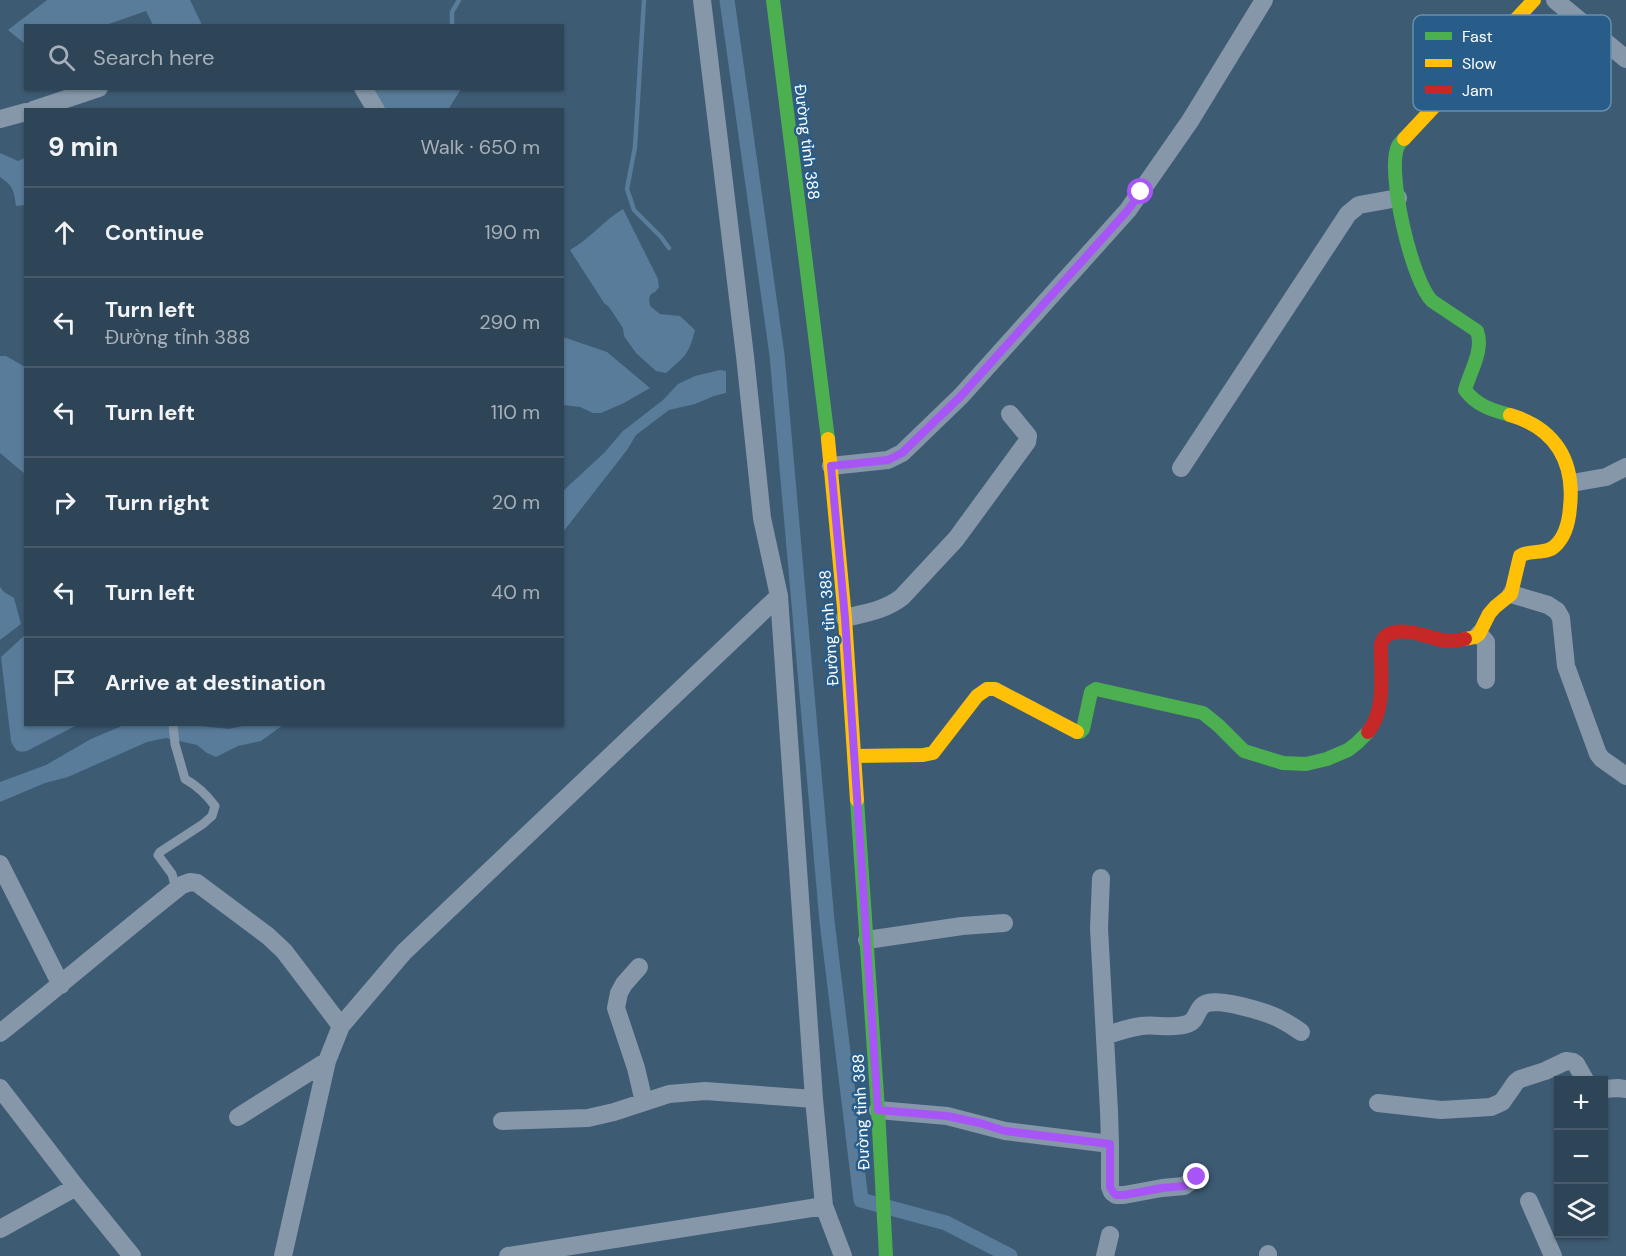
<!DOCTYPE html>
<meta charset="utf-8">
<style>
:root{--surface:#2e4457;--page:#3a4e61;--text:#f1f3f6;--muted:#a7b0ba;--line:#495c6d}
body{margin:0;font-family:"DM Sans",sans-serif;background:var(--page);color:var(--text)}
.controls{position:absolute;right:18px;bottom:18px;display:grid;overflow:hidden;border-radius:0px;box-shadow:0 2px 4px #0004}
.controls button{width:54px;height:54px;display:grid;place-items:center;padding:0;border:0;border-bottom:2px solid var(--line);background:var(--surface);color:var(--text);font:30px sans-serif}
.stop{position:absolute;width:18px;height:18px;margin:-14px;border:4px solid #a855f7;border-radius:50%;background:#fff}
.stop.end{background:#a855f7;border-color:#fff;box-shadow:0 2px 6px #0008}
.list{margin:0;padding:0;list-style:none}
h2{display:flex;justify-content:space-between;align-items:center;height:78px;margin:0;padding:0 24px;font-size:26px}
h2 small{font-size:20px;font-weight:400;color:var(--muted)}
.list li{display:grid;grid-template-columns:39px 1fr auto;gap:18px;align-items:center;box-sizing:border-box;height:90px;padding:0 24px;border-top:2px solid var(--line)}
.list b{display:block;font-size:22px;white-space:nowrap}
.list p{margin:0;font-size:20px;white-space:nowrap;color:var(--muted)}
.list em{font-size:20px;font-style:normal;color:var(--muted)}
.icon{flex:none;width:33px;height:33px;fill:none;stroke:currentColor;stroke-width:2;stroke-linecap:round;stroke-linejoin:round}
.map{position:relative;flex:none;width:1626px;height:1256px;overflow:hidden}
.search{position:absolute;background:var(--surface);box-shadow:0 2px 4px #0004;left:24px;top:24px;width:540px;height:66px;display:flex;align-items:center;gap:15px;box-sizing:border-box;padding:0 21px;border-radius:0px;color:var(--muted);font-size:22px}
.panel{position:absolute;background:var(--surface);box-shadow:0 2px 4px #0004;left:24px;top:108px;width:540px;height:618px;border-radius:0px}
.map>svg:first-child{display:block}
.water{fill:#587c99}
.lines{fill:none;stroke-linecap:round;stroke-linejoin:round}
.stream{stroke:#587c99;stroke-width:4.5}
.canal{stroke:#587c99;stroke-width:15}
.lane{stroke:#8597a8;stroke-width:9}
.street{stroke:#8597a8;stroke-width:18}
.fast{stroke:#4caf50;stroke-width:14}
.slow{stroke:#ffc107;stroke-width:14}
.jam{stroke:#c62828;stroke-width:14}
.route{stroke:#a855f7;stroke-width:8}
.labels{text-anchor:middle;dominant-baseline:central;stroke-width:5;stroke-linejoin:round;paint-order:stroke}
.street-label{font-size:16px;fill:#fff;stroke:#285d8a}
.key{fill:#285d8a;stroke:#688ead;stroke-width:1.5}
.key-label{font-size:16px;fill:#fff}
</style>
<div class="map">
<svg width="1626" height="1256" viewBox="0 0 1626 1256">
<rect width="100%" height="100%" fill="#3e5b74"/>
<!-- water -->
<path class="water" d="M47,0H190L202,25H153L146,11L106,25L26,26L25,44L8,30Z
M369,89H461L448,110L385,109Z
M0,153L18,161L25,158V205L16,206C14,190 13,186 0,177Z
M623,209L658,279L659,287L655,292L651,294L649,299L650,306L660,314L680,316L695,330C689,355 684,357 666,373L656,371L636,353L624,336L623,328L609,307L604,303L570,250C590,239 604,220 623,209Z
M563,337L607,352L650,388L624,403L601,413H593L580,407L563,405Z
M0,356H6L25,367V474L0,453Z
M720,370L726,371V393L714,396L695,404L669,410L636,435L627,450L563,532V491L604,453L623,431L663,400L678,384L695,376Z
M0,587L4,592L14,598L21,624L0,640Z
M25,635L26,724L77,725L27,751C17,753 15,750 11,741L1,657Z
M124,725H191L229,729L247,725H283L261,741L238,746L216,757L207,753L197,745L166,738L147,742L68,777L45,783L0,802V782L46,765L91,739Z"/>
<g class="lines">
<!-- stream -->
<path class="stream" d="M644,0L635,147L627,189L634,210L661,237L669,248
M452,24V12L459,0"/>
<!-- canal -->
<path class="canal" d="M727,0L777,355L827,921L861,1200L946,1223L1010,1256"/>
<!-- lane -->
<path class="lane" d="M173,724L175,744L185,779C198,786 206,794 215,806L212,816L203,824L160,852L158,855L172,874L175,885"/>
<!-- street -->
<path class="street" d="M702,0L745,356L762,518L779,596L814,1099L824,1206
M1555,0L1626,59
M363,88L376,110
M33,110L99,88
M0,119L26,112
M831,466L888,460L902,453L961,396L1128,210L1190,121L1264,0
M1181,468L1348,214L1359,205L1398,198
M1572,483L1606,477L1626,467
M1511,594L1548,605L1557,611L1561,618L1566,666L1598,754L1602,759L1626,776
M845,618C865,613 886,610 902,597L956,539L1027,442L1028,436L1010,414
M1479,634L1486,642V680
M0,864L61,985
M1101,878L1099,928L1109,1111L1110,1144
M867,940L962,926L1004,923
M639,967L624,984L619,993L616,1008L636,1068L644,1102
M341,1026L404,952L779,596
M0,1033C62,984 121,933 182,885L190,882L197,883L268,936L284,951L341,1026L327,1061L283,1256
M1105,1036C1116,1032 1128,1028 1141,1026C1156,1024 1173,1029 1187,1024C1198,1021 1196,1008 1205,1004C1217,997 1265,1012 1278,1018C1286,1022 1294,1027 1301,1032
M0,1088L76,1187L0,1229
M1604,1089L1618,1088L1626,1089
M1378,1103L1441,1110L1491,1107L1502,1102L1516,1082L1520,1079L1545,1071L1566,1061L1573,1062L1576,1064L1585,1080
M878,1110L947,1116L1005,1131L1110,1144V1187L1112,1192L1116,1195H1124L1162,1188L1184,1186L1197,1177
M238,1117L327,1061
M502,1121L588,1118L614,1112L669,1094L705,1091L814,1099
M76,1187L132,1256
M1529,1201L1553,1256
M508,1256L824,1206L843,1256
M1105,1256L1110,1235
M1268,1256V1254"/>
<!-- fast -->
<path class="fast" d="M773,0L828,439
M1404,139C1403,140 1398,144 1398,146C1386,171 1412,282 1432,301L1477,331C1484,351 1470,371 1465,390C1477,406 1492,410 1510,415
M1077,732H1080L1083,729L1091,692L1096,689L1203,713L1219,726L1244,751L1283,763L1306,764L1327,759L1348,750L1357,743L1368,732
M857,800L878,1110L886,1256"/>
<!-- slow -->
<path class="slow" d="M1404,139L1534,0
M828,439L845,618L857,800
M1465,639L1475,637L1479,634L1489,614L1495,607L1511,594L1520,556C1531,549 1546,555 1555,546C1566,536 1569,521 1570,507C1575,461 1555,428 1510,415
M854,756L923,755L933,753L977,696L987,689H995L1077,732"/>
<!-- jam -->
<path class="jam" d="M1368,732C1387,708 1380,672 1381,644C1388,621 1425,636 1441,640C1450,641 1457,641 1465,639"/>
</g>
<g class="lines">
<!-- route -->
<path class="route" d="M1141,192L1128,210L961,396L902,453L888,460L831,466L845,618L878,1110L947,1116L980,1123L1005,1131L1110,1144V1187L1113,1192L1116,1195H1124L1162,1188L1184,1186L1197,1177"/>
</g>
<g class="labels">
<!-- street labels -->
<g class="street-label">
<text transform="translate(807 142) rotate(83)">Đường tỉnh 388</text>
<text transform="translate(829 628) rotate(-94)">Đường tỉnh 388</text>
<text transform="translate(861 1112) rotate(-93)">Đường tỉnh 388</text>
</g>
</g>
<!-- legend -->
<rect x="1413" y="15" width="198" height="96" rx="9" class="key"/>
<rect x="1425" y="32" width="27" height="8" fill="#4caf50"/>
<rect x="1425" y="59" width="27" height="8" fill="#ffc107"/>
<rect x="1425" y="86" width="27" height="8" fill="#c62828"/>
<g class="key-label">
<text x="1462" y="42">Fast</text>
<text x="1462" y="69">Slow</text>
<text x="1462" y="96">Jam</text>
</g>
</svg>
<div class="controls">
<button>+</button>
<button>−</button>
<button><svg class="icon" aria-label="layers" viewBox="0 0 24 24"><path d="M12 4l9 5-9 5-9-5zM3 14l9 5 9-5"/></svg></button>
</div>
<div class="stop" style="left:1141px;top:192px"></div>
<div class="stop end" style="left:1197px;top:1177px"></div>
<div class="search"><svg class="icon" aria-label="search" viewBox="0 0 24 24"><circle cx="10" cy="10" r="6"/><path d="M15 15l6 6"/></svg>Search here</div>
<section class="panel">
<h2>9 min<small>Walk · 650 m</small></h2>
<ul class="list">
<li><svg class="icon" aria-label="ahead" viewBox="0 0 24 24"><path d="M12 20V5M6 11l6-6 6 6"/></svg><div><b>Continue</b></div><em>190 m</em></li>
<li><svg class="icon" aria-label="left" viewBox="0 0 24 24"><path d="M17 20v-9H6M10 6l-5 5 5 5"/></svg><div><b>Turn left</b><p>Đường tỉnh 388</p></div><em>290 m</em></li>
<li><svg class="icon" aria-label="left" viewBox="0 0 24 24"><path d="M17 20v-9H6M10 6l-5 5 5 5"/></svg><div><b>Turn left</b></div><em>110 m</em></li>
<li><svg class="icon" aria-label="right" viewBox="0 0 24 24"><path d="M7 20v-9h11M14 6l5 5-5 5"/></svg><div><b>Turn right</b></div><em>20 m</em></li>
<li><svg class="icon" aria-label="left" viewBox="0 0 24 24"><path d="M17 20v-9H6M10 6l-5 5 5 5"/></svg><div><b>Turn left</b></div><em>40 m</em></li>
<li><svg class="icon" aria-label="arrive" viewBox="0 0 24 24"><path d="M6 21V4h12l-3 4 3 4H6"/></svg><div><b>Arrive at destination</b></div></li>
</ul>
</section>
</div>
